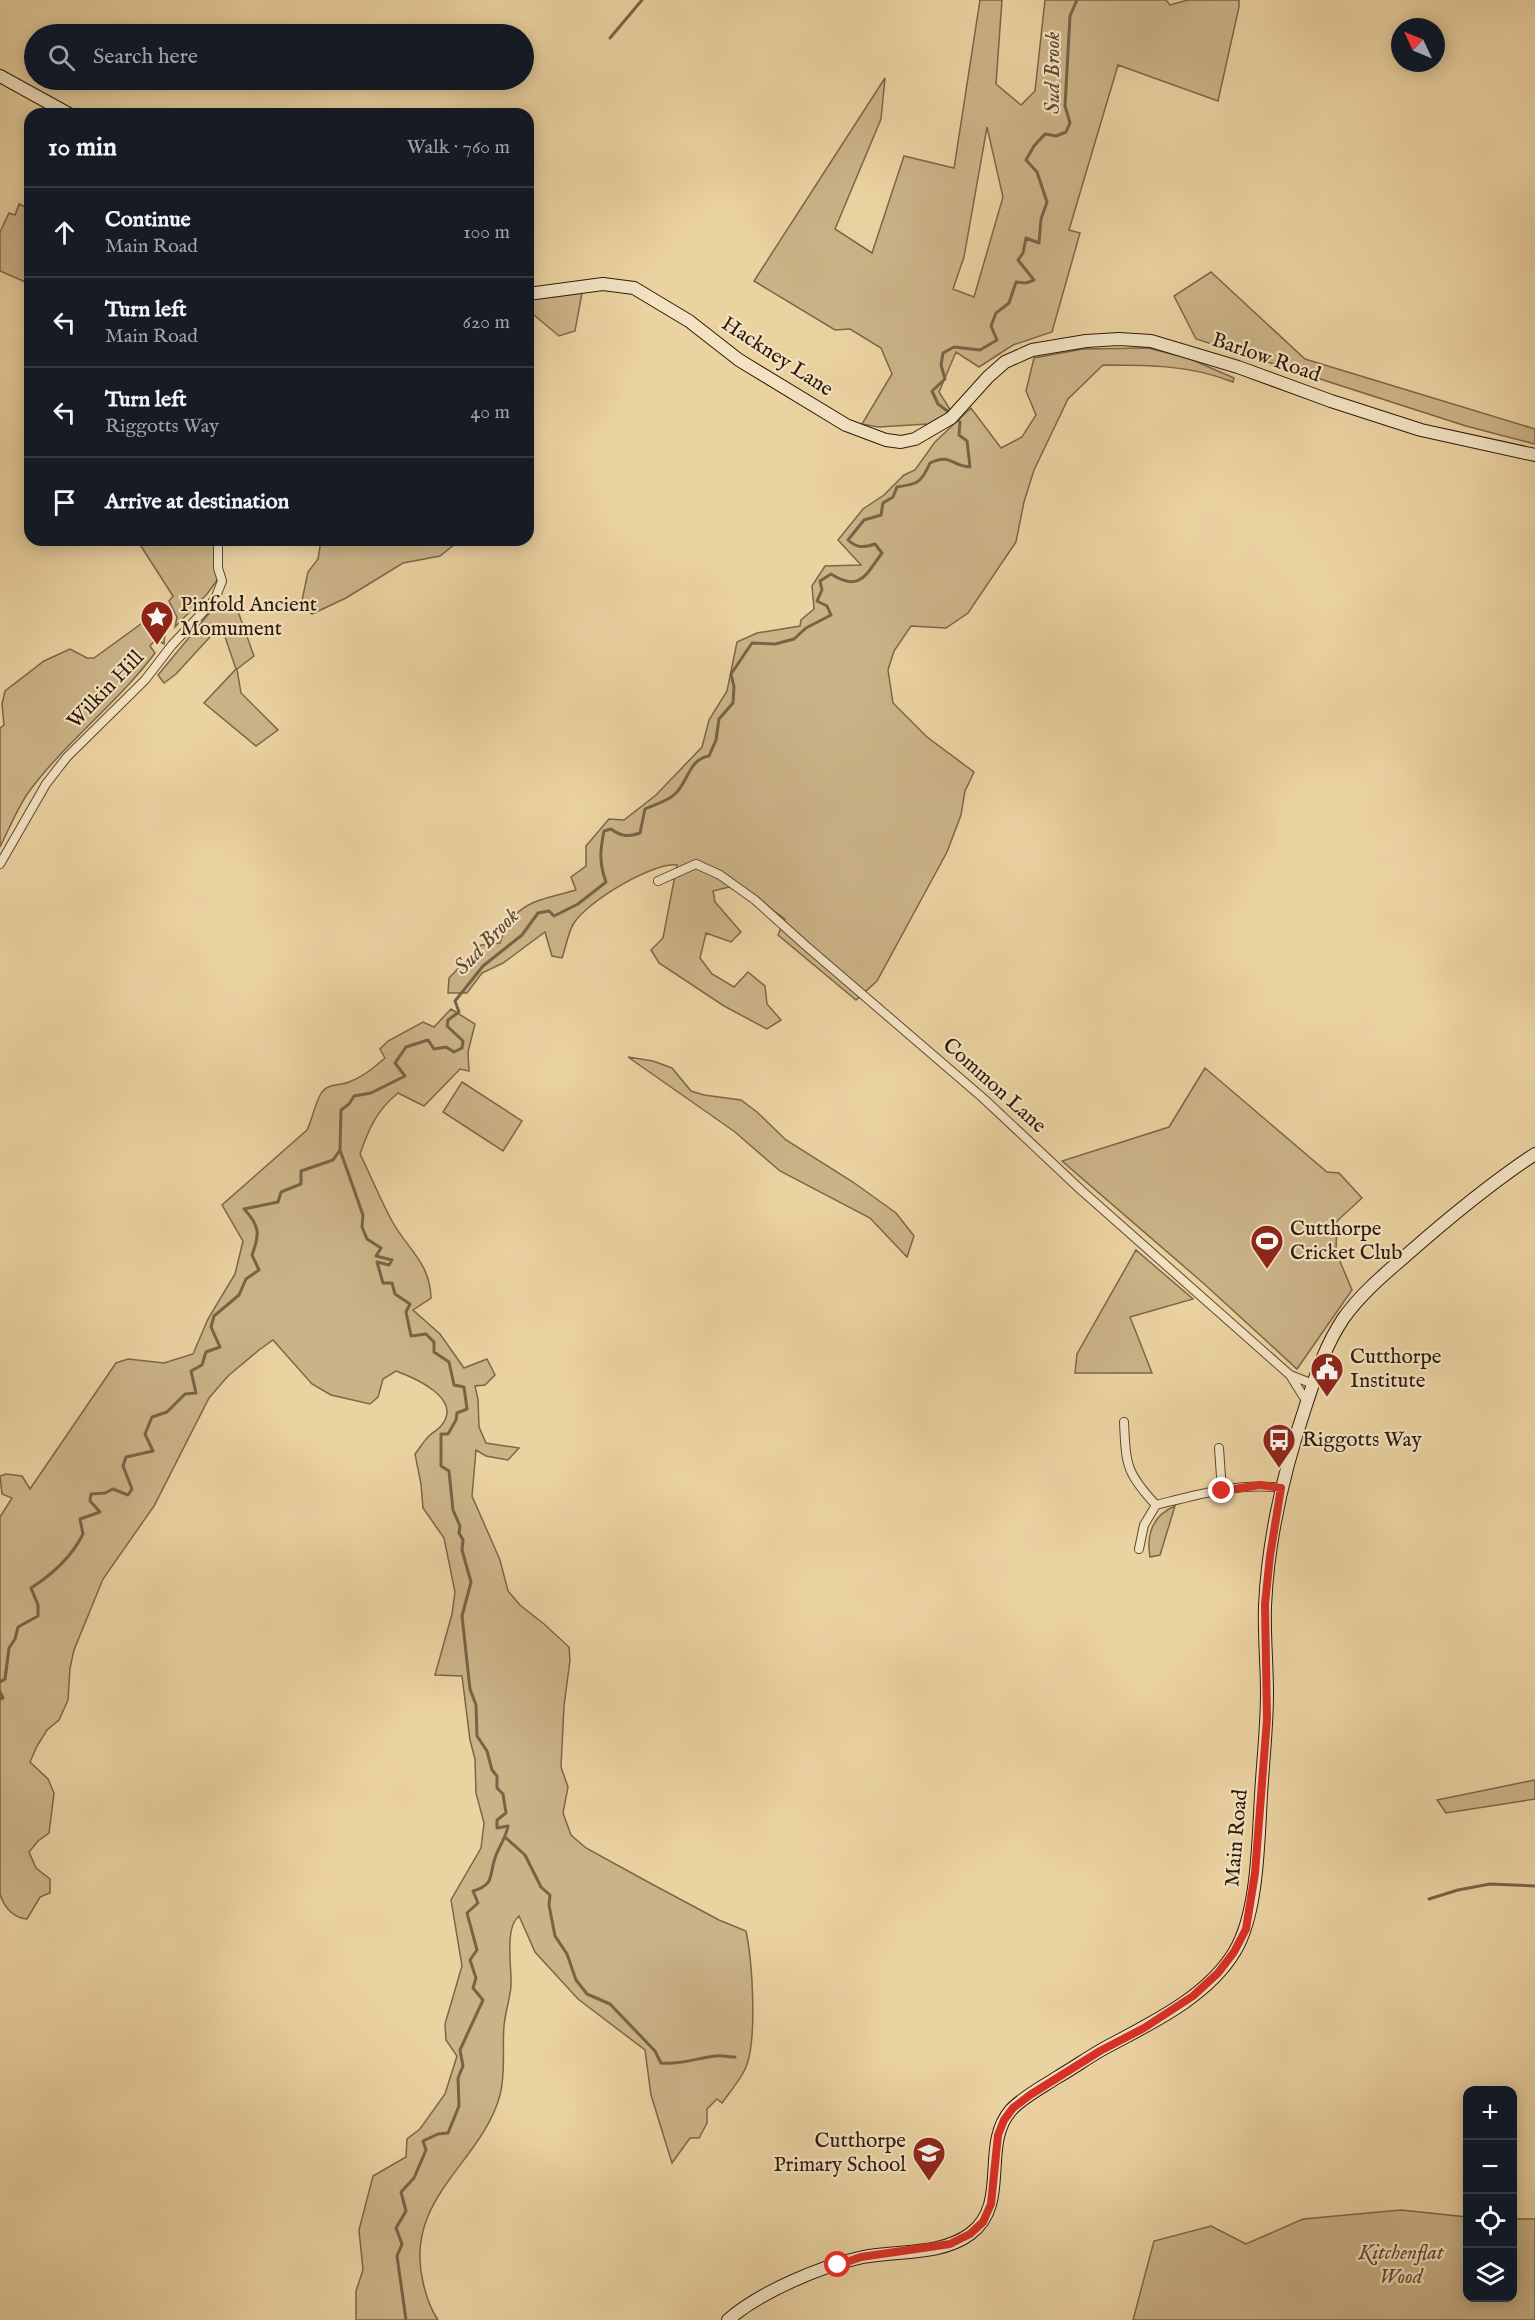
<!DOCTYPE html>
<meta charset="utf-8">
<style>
:root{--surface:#171b24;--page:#20242c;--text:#f1f3f6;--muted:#9ea1a6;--line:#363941}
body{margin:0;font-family:"IM FELL English",serif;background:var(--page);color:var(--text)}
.controls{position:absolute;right:18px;bottom:18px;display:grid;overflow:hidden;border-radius:12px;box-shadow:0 3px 15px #0003}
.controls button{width:54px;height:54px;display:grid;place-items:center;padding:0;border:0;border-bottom:2px solid var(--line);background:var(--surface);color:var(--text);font:30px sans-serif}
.compass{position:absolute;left:1391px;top:18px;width:54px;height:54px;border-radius:50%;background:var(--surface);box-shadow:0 3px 15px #0003;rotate:314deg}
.stop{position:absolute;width:18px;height:18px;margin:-14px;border:4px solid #d93025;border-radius:50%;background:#fff}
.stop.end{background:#d93025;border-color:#fff;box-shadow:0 2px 6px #0008}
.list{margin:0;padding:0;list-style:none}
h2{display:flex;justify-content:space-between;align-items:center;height:78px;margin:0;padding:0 24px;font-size:26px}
h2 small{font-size:20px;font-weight:400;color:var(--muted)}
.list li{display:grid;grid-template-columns:39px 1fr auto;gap:18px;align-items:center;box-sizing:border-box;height:90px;padding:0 24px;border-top:2px solid var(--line)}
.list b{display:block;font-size:22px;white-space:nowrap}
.list p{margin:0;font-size:20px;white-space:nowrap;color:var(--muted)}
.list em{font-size:20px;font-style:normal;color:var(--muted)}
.icon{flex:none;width:33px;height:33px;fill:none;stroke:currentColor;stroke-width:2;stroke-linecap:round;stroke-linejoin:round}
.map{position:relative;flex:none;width:1535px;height:2320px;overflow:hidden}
.search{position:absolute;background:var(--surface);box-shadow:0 3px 15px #0003;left:24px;top:24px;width:510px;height:66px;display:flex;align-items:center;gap:15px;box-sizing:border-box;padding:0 21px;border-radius:33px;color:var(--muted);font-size:22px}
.panel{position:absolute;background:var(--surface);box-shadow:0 3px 15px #0003;left:24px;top:108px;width:510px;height:438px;border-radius:18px}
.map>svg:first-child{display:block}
.green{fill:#cbb387;stroke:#7c6648;stroke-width:1.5;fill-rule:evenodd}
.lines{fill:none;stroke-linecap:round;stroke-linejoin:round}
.stream{stroke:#786345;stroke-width:3}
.street-casing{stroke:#5c482e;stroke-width:10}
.secondary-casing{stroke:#2d1a08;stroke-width:14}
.street{stroke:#f2e2c2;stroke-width:8}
.secondary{stroke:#f2e2c2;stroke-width:12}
.route{stroke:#d93025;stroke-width:8}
.labels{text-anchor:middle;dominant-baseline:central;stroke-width:4.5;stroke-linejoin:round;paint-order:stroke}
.street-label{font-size:21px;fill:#2d1a08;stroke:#f2e2c2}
.poi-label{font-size:21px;fill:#2d1a08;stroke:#f2e2c2;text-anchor:start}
.park-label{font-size:21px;font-style:italic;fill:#5c482e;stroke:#f2e2c2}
.water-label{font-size:22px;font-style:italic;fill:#5f4a30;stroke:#f2e2c2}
</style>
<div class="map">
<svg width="1535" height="2320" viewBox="0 0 1535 2320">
<rect width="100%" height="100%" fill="#ebd2a1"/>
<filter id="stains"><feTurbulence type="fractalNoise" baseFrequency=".00333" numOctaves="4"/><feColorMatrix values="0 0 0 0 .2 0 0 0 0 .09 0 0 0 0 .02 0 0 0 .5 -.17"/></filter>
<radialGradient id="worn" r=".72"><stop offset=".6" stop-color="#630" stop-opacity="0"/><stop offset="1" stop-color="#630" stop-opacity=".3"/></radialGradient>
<!-- green -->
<path class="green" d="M980,0H1002L996,84L1021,105L1035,91L1045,0H1166L1170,5L1188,0H1239V7L1218,101L1118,65L1069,230L1080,233L1052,332L1013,345L979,367L956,352L939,392L951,411L928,424L878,427L862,424L892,374L881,348L850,329L835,330L754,281L885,78L881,119L835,229L872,253L904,156L954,168ZM987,127L1003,197L974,297L953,289L964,257Z
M19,204L30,209V284L0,271V232L9,213L15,215Z
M1211,272L1305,359L1535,429V444L1466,426L1196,339L1174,296Z
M582,293L575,331L559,336L528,310V300Z
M1148,348L1188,358L1234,378L1233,382C1191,365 1147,365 1103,365L1068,399L1034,470L1024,502L1016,542L968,613L946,628L911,626L894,651L888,670L893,703L927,737L974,772L965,791L961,815L947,852L877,981L856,1000L778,935L785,919L737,885L713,891L715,902L741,932L731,942L706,933L700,958L712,974L734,987L748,972L765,986L767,1004L781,1020L767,1029L724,1006L659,963L651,950L663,938L677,865C653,862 588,901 574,923C568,932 566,947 562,958L552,956L545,932L503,963L482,973L467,993H448L449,978L470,956L481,945L500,943C513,901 538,901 576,890L571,877L586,866V846L609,819L624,820L656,795L702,747L709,720L727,691L737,642L757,633L800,626L801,620L814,609L812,586L825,566L861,565L838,540L863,509L884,495L904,475L915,470L935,442L971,408L1001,448L1022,437L1036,415L1026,391L1034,358L1083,349Z
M137,540H214V567L218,579L207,594L175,627L177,617L169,601L173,596Z
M321,540H460L440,556L403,563L346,598L312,614L301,605L308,572L318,559Z
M216,605L236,606L254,656L237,669L241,693L278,730L256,746L204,703L236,669L221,625L176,674L164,683L158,675Z
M145,621H166L164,644L156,639L150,646L155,653C117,704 65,742 28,793C17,809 9,829 0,847V728L4,725L2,704L5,691L44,661L70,649L87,658H94Z
M451,1009L475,1024L468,1052L469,1071L460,1069L424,1106L398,1093C377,1110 369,1128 360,1154C371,1176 380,1199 392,1221C407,1249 430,1262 431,1298L413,1310L440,1334L464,1368L487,1359L495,1375L485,1385L475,1386L478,1399L479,1427L486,1443L519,1448L508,1460L486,1456L476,1450L472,1496L500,1560L508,1591L520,1605L544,1624L569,1647L570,1660L564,1706L561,1767L568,1787L563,1813L571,1835L586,1848L648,1882L719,1920L746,1931C752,1960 759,2048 743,2073C737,2084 729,2093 722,2103L717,2099L707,2109V2123L699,2138H690L672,2163L651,2095L645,2050L578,1999L535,1952L519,1916C504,1928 512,1967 511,1986C510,1999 505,2013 504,2026C502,2048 506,2073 500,2095C482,2163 403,2198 423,2282C426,2296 430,2308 438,2320H356V2291L363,2270L359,2230L373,2176L406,2157L407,2139L420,2129L445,2094L457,2056L446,2040L445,2024L462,1966L451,1900L481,1848L484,1823L476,1793L475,1759L470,1740L462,1676L435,1675L452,1614L455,1592L444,1538L423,1508L421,1484L415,1454C420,1448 424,1440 430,1435C433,1432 438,1430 441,1426C464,1399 415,1378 396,1371L383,1379L378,1397L370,1404L331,1395L312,1384L273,1340L259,1350L228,1376L209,1398L154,1506L103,1579L74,1650L70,1668L68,1700L59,1720L47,1730L37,1746L30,1762L48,1779L54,1793L49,1833L38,1841L29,1852L36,1868L50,1879V1893L40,1897L27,1919C12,1918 3,1905 0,1894V1517L12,1498L2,1494L0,1476L6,1474L22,1476L30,1489L116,1363L128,1359L164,1363L193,1354L208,1319L235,1274L243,1241L222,1205L307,1130C312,1120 317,1096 323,1091C330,1083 340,1086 349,1082C363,1077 374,1068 385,1058L380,1049L388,1041L423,1022L434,1027Z
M628,1057L653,1061L672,1068L691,1091L704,1095L741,1100L757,1112L786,1140L853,1182L896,1213L914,1236L907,1257L870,1218L780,1171L735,1132Z
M1205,1068L1327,1172L1339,1173L1362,1198L1337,1221L1336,1252L1352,1290L1297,1369L1202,1282L1062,1161L1169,1127Z
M462,1082L522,1121L503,1151L443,1112Z
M1136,1250L1193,1299L1130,1317L1152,1373H1075L1077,1354Z
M1175,1506L1160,1555L1150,1557C1146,1534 1153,1515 1175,1506Z
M1535,1780V1799L1446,1813L1437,1800Z
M1401,2210L1467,2217L1468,2298H1512L1513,2219H1535V2320H1133L1154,2241L1211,2226L1246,2244L1303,2219Z"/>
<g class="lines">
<!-- stream -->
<path class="stream" d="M610,38L642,0
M950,413L938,404L932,391L945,379L941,365L943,353L954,347L980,350L997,340L991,326L996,313L1009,303L1016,282L1026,283L1034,280L1018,260L1023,253L1026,238L1039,243L1041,219L1047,202L1037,172L1026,160L1034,146L1045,134L1056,136L1066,132L1070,123L1065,106L1070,16L1077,0
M340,1150L363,1215L362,1227L367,1239L381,1248L376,1256L392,1260L389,1265L377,1262L383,1283H392L395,1294L410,1304L406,1312L411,1336L426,1334L434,1342V1352L449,1362L454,1385L464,1387L467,1409L457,1413L456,1420L448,1434H441V1466L449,1471L453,1510L460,1526L459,1533L463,1540L462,1550L471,1582L462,1616L470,1689L476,1705L477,1736L487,1751L492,1770L497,1776V1788L503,1794L506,1813L497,1820V1828L508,1826C506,1838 499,1846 495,1858C489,1875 495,1885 473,1891L478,1903L467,1913L477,1950L470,1960L476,1978L473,1988L483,2000L460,2050L463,2066L458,2078L459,2106L448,2133L438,2134L423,2141L426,2150L414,2178L401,2192L406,2211L396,2228L402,2244L397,2256L406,2320
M0,1682L5,1679L9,1648L15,1639L18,1627L38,1616V1605L31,1588C53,1574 71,1558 83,1534L80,1519L100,1512L90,1501L91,1494L105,1493L113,1489L128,1495L132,1489L123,1466L126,1457L153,1451L145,1434L152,1417L167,1412L185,1394L196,1393L191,1371L202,1365L206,1352L220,1347L211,1327L214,1316L239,1295L246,1279L259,1270L252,1255C260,1234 260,1226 244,1209L278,1202L281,1192L301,1184V1171L333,1160L340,1150L341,1110L349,1104L354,1096L371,1093L405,1076L395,1063L406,1047L428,1040L434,1049L446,1047L454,1052L462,1048L463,1041L447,1026L448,1020L459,1012L455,1001L483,966L522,935L538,913L549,911L554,916L578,904L606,882C599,863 600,851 604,831L611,829C622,837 628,837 640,833L645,809C654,805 668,801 675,794C688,782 689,759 709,756L716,740L719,719L733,703L734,687L731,674L752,643L775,644L794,639L806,628L831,615L827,606L817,601L822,590L820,581L831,574C861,593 866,574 882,553L875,544C863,548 857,548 848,540L864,520L881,515L883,503L893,497L897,487C918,484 921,483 930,463C951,453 951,466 970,467L967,441L959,435L960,422L955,417
M0,1692L3,1698L0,1699
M506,1838L525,1855L541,1887L550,1895L549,1905L555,1936L567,1954L576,1980L587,1994L610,2004L655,2051L661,2063C681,2065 697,2058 715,2056C722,2055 729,2057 735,2057
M1429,1899L1458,1890L1490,1884L1535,1886"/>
<!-- street casing -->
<g class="street-casing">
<path id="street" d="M0,864L46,784L67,757L145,680L172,645L215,599L222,581L218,568V540
M658,881L696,864L720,875L755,900L805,945L983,1098L1081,1190L1290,1375L1313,1384
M1290,1375L1307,1402
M1124,1422C1126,1465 1126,1473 1156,1505
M1219,1448L1222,1491
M1139,1549L1144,1525L1156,1505C1196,1495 1240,1482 1281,1488"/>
</g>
<!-- secondary casing -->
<g class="secondary-casing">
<path id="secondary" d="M0,76L69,114
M528,294L603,284L634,288L689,321L739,360L846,425L886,440L901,442L915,439L951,418L988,377L1005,362L1032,350L1086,341L1119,339L1151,341L1238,367L1331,401L1421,430L1535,455
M728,2320C760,2292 821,2266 863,2257C897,2250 940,2256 970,2234C1011,2204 980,2145 1011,2110C1023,2097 1041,2088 1056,2078C1072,2069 1087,2058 1103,2049C1149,2024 1207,1998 1235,1951C1260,1909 1258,1830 1262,1780C1264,1751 1267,1723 1267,1693C1267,1664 1264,1636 1265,1606C1268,1538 1284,1470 1306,1405C1316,1375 1325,1346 1343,1319C1361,1293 1387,1272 1410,1252C1450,1217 1491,1183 1535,1154"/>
</g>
<!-- street -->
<use href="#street" class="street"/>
<!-- secondary -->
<use href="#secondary" class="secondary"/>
</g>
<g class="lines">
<!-- route -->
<path class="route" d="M838,2265L861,2257L950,2244L970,2234L983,2222L991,2204L998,2135L1004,2120L1013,2108L1030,2095L1100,2051L1144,2028L1193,1996L1218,1973L1234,1952L1246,1929L1255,1873L1267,1719L1265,1604L1270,1556L1281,1488L1260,1485L1222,1491"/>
</g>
<!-- icons -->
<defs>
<g id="sight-pin" transform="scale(1.725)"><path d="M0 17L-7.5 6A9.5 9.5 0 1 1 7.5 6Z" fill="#8f2418" stroke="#f2e2c2"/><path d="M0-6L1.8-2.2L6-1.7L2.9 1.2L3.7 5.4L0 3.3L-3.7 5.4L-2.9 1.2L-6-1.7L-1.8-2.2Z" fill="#fff"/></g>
<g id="stadium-pin" transform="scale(1.725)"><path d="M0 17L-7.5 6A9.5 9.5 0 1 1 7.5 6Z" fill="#8f2418" stroke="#f2e2c2"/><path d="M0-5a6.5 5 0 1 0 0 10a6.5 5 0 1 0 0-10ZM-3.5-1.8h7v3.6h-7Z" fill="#fff"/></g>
<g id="civic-pin" transform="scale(1.725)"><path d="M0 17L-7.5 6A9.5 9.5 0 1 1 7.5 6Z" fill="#8f2418" stroke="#f2e2c2"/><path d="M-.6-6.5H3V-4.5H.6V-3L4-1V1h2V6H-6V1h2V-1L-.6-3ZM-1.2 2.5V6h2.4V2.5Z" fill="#fff"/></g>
<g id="bus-pin" transform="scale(1.725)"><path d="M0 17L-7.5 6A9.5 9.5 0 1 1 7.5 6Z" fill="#8f2418" stroke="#f2e2c2"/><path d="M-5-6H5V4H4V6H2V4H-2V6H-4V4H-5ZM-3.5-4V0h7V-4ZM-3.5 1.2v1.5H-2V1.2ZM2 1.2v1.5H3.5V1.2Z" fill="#fff"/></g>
<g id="school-pin" transform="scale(1.725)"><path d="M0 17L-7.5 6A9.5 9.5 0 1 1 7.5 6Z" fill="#8f2418" stroke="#f2e2c2"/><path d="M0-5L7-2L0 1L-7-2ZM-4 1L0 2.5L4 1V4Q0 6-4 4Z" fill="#fff"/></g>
</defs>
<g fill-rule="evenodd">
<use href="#sight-pin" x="157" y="617"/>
<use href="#stadium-pin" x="1267" y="1241"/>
<use href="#civic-pin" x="1327" y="1369"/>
<use href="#bus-pin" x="1279" y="1440"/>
<use href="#school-pin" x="929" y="2153"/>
</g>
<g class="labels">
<!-- street labels -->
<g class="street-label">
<text transform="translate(777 357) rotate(33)">Hackney Lane</text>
<text transform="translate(1266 358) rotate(19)">Barlow Road</text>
<text transform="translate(106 690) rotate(-46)">Wilkin Hill</text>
<text transform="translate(994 1086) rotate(42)">Common Lane</text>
<text transform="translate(1237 1838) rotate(-85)">Main Road</text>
</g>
<!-- poi labels -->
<g class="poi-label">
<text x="180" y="605">Pinfold Ancient<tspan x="180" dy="24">Momument</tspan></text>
<text x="1290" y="1229">Cutthorpe<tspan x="1290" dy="24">Cricket Club</tspan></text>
<text x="1350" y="1357">Cutthorpe<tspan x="1350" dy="24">Institute</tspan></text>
<text x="1302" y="1440">Riggotts Way</text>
<text x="906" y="2141" text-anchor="end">Cutthorpe<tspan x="906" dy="24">Primary School</tspan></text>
</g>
<!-- park labels -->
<g class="park-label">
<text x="1401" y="2253">Kitchenflat<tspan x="1401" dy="24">Wood</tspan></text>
</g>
<!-- water labels -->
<g class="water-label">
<text transform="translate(1053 73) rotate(-90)">Sud Brook</text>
<text transform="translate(487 942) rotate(-46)">Sud Brook</text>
</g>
</g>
<rect width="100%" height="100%" filter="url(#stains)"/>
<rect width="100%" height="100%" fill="url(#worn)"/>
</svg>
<div class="controls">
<button>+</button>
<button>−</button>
<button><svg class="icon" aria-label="locate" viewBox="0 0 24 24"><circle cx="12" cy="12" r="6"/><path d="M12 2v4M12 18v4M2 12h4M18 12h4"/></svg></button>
<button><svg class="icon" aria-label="layers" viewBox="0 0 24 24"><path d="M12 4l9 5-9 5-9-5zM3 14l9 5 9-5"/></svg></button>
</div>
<svg class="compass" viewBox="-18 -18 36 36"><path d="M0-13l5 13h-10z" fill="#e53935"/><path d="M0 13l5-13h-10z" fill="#9ea1a6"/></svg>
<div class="stop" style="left:838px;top:2265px"></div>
<div class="stop end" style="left:1222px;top:1491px"></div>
<div class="search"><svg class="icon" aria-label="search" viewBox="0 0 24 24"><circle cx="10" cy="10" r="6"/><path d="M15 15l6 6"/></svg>Search here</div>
<section class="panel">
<h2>10 min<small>Walk · 760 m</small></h2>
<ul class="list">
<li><svg class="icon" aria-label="ahead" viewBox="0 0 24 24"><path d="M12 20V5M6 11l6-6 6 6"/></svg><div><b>Continue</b><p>Main Road</p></div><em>100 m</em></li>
<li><svg class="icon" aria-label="left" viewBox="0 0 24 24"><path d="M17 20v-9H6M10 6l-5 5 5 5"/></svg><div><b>Turn left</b><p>Main Road</p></div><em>620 m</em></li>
<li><svg class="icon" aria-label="left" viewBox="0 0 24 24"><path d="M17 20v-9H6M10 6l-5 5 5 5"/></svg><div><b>Turn left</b><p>Riggotts Way</p></div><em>40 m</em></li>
<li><svg class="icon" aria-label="arrive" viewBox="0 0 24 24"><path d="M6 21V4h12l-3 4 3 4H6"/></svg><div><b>Arrive at destination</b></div></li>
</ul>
</section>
</div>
